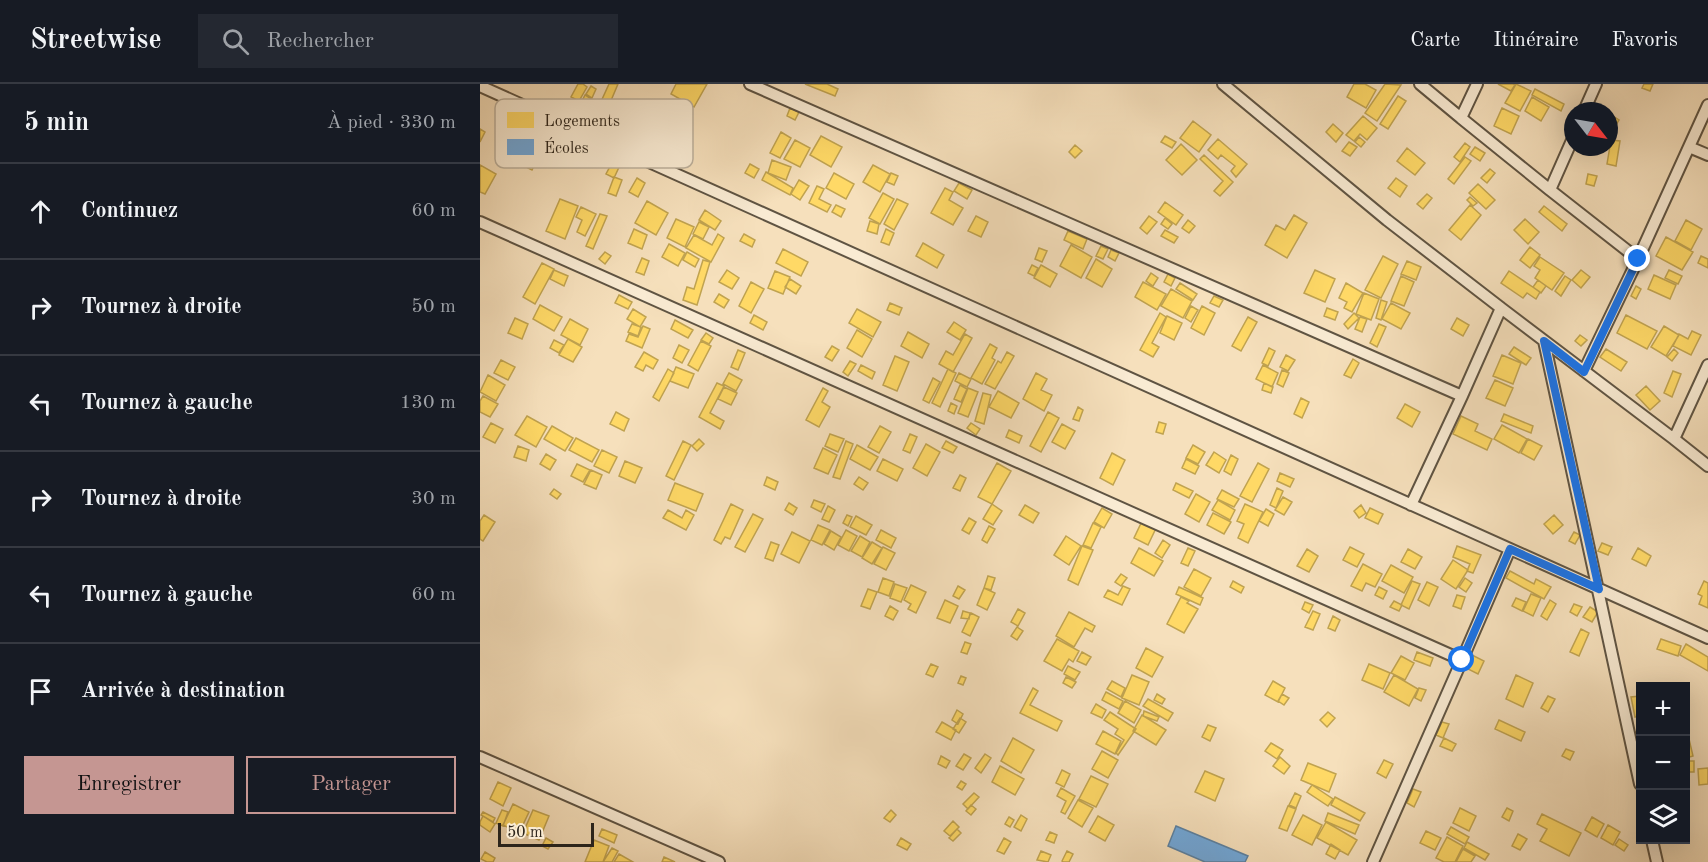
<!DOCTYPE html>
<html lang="fr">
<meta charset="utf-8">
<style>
:root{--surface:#171b24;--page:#242831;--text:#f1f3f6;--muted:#9ea1a6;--line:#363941;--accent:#c59692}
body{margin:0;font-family:"Old Standard TT",serif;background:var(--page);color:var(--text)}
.controls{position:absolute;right:18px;bottom:18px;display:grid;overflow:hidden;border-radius:0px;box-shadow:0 6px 24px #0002}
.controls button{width:54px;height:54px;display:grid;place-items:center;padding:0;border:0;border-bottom:2px solid var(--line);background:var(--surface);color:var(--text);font:30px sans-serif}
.compass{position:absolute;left:1084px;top:18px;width:54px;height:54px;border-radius:50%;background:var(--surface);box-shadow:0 6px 24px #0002;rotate:121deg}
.scale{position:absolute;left:18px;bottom:15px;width:96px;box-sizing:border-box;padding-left:6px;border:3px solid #2d251b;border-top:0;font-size:16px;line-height:21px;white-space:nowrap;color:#2d251b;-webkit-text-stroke:4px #f9ebd3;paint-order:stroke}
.stop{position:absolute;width:18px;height:18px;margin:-14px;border:4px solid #1a73e8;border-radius:50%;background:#fff}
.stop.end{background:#1a73e8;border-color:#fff;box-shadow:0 2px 6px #0008}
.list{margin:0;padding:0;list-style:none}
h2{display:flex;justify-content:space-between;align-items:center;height:78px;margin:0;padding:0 24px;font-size:26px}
h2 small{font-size:20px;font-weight:400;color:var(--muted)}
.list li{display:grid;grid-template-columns:39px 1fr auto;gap:18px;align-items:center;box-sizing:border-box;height:96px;padding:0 24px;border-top:2px solid var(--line)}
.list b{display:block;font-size:22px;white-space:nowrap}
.list em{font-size:20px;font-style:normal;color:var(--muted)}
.actions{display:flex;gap:12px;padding:18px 24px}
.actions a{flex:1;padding:14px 0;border:2px solid var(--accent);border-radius:0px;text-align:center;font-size:21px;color:var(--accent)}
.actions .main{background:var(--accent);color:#111}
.icon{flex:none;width:33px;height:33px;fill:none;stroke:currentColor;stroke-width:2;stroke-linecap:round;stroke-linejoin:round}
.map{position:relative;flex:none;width:1228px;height:778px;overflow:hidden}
header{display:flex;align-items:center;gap:36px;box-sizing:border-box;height:84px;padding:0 30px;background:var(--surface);border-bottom:2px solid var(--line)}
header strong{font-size:28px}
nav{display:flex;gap:33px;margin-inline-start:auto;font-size:21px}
.search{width:420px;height:54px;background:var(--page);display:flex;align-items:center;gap:15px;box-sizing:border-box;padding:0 21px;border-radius:0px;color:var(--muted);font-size:22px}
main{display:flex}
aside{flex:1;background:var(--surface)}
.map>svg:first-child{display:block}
.homes{fill:#ffd966;stroke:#c0a350;stroke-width:1.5}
.schools{fill:#6fa8dc;stroke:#5b81a2;stroke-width:1.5}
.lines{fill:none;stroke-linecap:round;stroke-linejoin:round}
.street-casing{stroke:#5f5443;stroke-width:14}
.street{stroke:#f9ebd3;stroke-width:10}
.route{stroke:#1a73e8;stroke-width:8}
.key{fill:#f9ebd3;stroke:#bcb09c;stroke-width:1.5}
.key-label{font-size:16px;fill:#2d251b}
</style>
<header>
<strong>Streetwise</strong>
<div class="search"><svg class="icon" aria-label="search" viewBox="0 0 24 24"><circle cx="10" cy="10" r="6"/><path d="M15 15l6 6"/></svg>Rechercher</div>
<nav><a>Carte</a><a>Itinéraire</a><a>Favoris</a></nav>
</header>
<main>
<aside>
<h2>5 min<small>À pied · 330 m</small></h2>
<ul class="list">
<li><svg class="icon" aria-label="ahead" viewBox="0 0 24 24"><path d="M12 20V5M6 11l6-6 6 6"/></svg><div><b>Continuez</b></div><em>60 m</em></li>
<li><svg class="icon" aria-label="right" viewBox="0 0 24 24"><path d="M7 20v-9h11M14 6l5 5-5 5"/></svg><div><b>Tournez à droite</b></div><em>50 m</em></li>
<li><svg class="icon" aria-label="left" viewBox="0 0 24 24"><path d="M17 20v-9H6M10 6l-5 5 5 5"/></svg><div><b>Tournez à gauche</b></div><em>130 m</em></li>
<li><svg class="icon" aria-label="right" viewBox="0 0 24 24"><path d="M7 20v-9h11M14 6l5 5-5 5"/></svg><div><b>Tournez à droite</b></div><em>30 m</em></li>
<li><svg class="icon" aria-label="left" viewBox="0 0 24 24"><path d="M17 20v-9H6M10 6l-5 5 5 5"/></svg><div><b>Tournez à gauche</b></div><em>60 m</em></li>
<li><svg class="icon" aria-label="arrive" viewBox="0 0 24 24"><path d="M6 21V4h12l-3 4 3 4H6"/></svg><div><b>Arrivée à destination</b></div></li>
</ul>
<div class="actions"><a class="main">Enregistrer</a><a>Partager</a></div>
</aside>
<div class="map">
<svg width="1228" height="778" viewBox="0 0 1228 778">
<rect width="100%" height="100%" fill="#f6e0bc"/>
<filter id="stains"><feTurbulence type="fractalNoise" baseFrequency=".00333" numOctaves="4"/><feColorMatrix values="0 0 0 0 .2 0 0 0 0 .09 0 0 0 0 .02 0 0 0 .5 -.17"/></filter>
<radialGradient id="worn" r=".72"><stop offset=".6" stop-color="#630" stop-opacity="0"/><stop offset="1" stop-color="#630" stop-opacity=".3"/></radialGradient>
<!-- homes -->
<path class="homes" d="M98,0H103L107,3L99,17L91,13Z
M129,0H138L127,26L119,22Z
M196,0H227L214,23L191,10Z
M325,0H347L358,5L355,12Z
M874,0H885L896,6L886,24L867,13Z
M905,0L921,1L897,37L885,29Z
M1018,0H1033L1035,1L1031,7Z
M1036,0L1051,7L1040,27L1025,19Z
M1164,0H1173L1170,7L1162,4Z
M111,2L116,5L112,14L106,10Z
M1055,5L1084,20L1081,27L1052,11Z
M105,11L111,15L106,24L100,21Z
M918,12L926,17L908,45L900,40Z
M1052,13L1069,23L1061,37L1045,27Z
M310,24L319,28L315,36L307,32Z
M1022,24L1039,32L1031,50L1014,42Z
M883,32L897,44L887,56L880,50L874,57L866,51Z
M1133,32L1139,36L1131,49L1129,47V37Z
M713,37L731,51L719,68L700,54Z
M853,40L863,49L856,58L846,48Z
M0,45L5,48L0,58Z
M301,48L311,54L300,74L290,69Z
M38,49L64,61L52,86L44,82L49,70L32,62Z
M341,52L362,63L351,83L330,71Z
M685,52L696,58L692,64L681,58Z
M879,53L885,58L881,63L875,58Z
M738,55L767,80L756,93L751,87L755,82L741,71L738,75L728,66Z
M315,56L330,64L320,83L304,75Z
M1131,56L1140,57L1136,82L1127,80Z
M869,58L877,63L870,72L862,67Z
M985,59L990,63L980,78L974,73Z
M701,60L717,76L702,91L686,76Z
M595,61L602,67L595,74L589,68Z
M995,63L1005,69L1000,77L990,70Z
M927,64L945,79L935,91L917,77Z
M724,71L753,98L740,112L734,107L743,97L720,75Z
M985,73L991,77L974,100L968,95Z
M292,76L311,83L306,96L288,89Z
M133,77L140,81L134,94L126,90Z
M270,80L279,85L274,94L265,89Z
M0,81L16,90L5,110L0,108Z
M393,81L410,90L400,108L383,98Z
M1010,85L1015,89L1007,99L1001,94Z
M286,88L313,104L310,111L282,96Z
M354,89L374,100L366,115L346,104Z
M411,89L418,92L414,101L407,98Z
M1108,90L1117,92L1114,102L1106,100Z
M134,93L142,96L136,112L128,109Z
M157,94L165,99L158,113L149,108Z
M916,94L927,102L920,113L908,104Z
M319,96L329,102L320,116L311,110Z
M479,99L492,106L487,115L474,107Z
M998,100L1015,116L1006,125L989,109Z
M337,102L344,105L339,115L351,121L347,128L329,119Z
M465,104L473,108L469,116L483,124L473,141L451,129Z
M403,109L414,115L400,140L389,134Z
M947,110L952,114L943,125L937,120Z
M990,113L997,119L993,122L987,116Z
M80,115L98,122L85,155L66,147Z
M417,115L428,120L414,146L404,140Z
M167,117L188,129L176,151L155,139Z
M685,118L703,131L696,141L678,128Z
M356,121L365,125L361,133L352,128Z
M990,121L1001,131L981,156L969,146Z
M1064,122L1087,140L1082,147L1059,128Z
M101,123L116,130L105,152L97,148L102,136L96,133Z
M225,126L241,137L235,146L219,136Z
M120,130L127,132L113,165L106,162Z
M814,131L827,139L807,174L785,161L796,141L805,146Z
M496,132L508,138L501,153L488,147Z
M669,132L677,138L667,150L660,144Z
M685,134L692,140L688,145L681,140Z
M196,135L214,143L205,163L187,154Z
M1045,135L1059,148L1048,160L1034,146Z
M708,136L715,142L709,149L702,144Z
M1206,136L1222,145L1211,166L1195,157Z
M390,137L399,140L397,150L387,147Z
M219,138L229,143L223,155L213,150Z
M154,145L167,151L162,165L148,159Z
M406,145L414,149L409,161L401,158Z
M685,146L698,153L694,159L681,152Z
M588,147L607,155L603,165L584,156Z
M238,150L244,154L231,178L206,164L214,151L232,161Z
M264,150L275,156L272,163L260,157Z
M1186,153L1213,168L1202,186L1176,172Z
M443,159L464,171L457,184L436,172Z
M189,160L205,169L198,182L182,173Z
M591,161L612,173L601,194L580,182Z
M621,162L628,165L623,175L616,172Z
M1050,163L1060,171L1050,184L1040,176Z
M559,164L567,167L562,178L555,175Z
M303,165L328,178L321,192L296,179Z
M631,166L639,169L635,177L628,173Z
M125,168L131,172L125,180L119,175Z
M207,168L219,175L215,183L203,176Z
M903,172L918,180L901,214L885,206Z
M1221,172L1228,175V184L1218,179Z
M1060,173L1084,189L1072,206L1055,194L1060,186L1054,182Z
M162,174L169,177L164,191L156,188Z
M616,175L632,185L622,203L606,194Z
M223,176L230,178L217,221L203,216L207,203L214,205Z
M927,177L941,183L936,196L921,190Z
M62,179L74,185L55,220L43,213Z
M552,181L558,184L554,192L548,189Z
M561,181L577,190L570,203L554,194Z
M74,186L88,192L84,202L70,195Z
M247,186L259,194L252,205L239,198Z
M835,186L855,195L845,218L824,209Z
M1101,186L1110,193L1101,204L1092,196Z
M1189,186L1202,192L1198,200L1185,194Z
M295,187L310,193L303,210L288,204Z
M1029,187L1060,208L1056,215L1047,209L1043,214L1021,199Z
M671,189L678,194L673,202L666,197Z
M688,190L695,194L691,202L684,198Z
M1174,191L1196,201L1190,215L1168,205Z
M921,192L934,198L924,222L911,217Z
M1085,192L1091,196L1081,212L1075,207Z
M310,195L321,202L316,210L305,203Z
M1058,196L1066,202L1061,209L1053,203Z
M271,198L284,205L271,229L259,222Z
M663,198L686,210L677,226L655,213Z
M700,199L717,210L713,216L696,205Z
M866,199L883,209L872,228L864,224L867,218L859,214Z
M1156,202L1161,205L1156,215L1151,212Z
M691,205L712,217L703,234L681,222Z
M884,209L899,215L891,236L876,230Z
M239,210L249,216L244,224L234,218Z
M139,211L152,218L148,225L135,219Z
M734,212L743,216L739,223L730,219Z
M901,216L907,218L901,236L896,234Z
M410,219L422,224L419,231L407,226Z
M911,219L930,229L921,245L902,235Z
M60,221L82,233L74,247L53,235Z
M711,222L718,226L711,238L705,234Z
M722,222L735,229L724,251L711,244Z
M847,224L858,228L855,236L844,232Z
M153,225L166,233L160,243L147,235Z
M377,225L401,238L393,253L369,239Z
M680,229L686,233L672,259L679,263L673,273L660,266Z
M874,229L879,234L868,245L864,240Z
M274,231L287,238L283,246L270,239Z
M1146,231L1177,247L1167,265L1137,249Z
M687,232L702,239L694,256L680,249Z
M768,233L777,238L761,267L752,262Z
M880,233L887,235L882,248L875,245Z
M35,234L48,240L42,255L28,249Z
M977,234L989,241L983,252L971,245Z
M90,235L108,245L100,261L81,251Z
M195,236L213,246L208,254L191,245Z
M474,238L486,246L480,256L467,248Z
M152,240L161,243L158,252L148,248Z
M899,240L906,243L897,263L890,259Z
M163,242L170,245L162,264L146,257L149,250L158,253Z
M1184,242L1199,251L1186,272L1171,263Z
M377,246L392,255L382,273L367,264Z
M1212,247L1221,251L1211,271L1193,262L1199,250L1208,255Z
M428,248L449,260L442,274L421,262Z
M226,249L233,254L229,260L221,256Z
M485,250L492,254L473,288L459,280L466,267L473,271Z
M1100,251L1107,256L1101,262L1095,257Z
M88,255L102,263L93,278L79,271Z
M74,256L84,261L79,269L70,264Z
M221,257L231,262L218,287L208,281Z
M510,260L517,264L512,274L515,276L502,300L491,294Z
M199,261L209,266L202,279L193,274Z
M352,262L359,266L352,277L345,273Z
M1034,263L1051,274L1046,281L1029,270Z
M789,264L795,267L788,282L782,279Z
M1126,265L1147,278L1141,287L1120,273Z
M1194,265L1198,269L1192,277L1187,273Z
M258,266L265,269L258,286L251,283Z
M164,268L178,276L173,285L166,281L163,287L155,283Z
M527,268L534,272L515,305L505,300L518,277L521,279Z
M806,271L815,276L808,287L800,283Z
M1022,271L1041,279L1033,300L1013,292Z
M415,272L429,278L417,307L403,301Z
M873,275L879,279L871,294L864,291Z
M21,276L35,283L28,296L14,289Z
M370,277L376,280L368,292L363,288Z
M381,281L395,288L392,295L378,287Z
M783,281L798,289L792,303L776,295Z
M196,283L214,290L208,304L190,297Z
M188,285L194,289L179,317L173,313Z
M468,285L476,289L460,323L452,319Z
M802,286L809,289L803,303L797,300Z
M1193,287L1201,290L1192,313L1184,309Z
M249,289L262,296L256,307L243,300Z
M479,289L491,295L487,303L475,297Z
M556,289L567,295L561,306L572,311L564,327L543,315Z
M8,291L25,301L16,317L0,308Z
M453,294L460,298L449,319L443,316Z
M1015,296L1033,304L1025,322L1006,314Z
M237,299L244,302L230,329L244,337L240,345L219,333Z
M784,299L793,303L791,309L782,306Z
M480,301L487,305L481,318L474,315Z
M1166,302L1180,317L1170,326L1156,311Z
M244,303L257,309L251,321L238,315Z
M343,304L348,307L342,318L350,323L339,343L326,336Z
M488,304L498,308L488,333L478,329Z
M518,307L539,319L531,334L509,323Z
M503,309L511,311L504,340L495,337Z
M3,312L18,320L10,333L0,328V317Z
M821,314L829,318L822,334L814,330Z
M471,319L477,322L474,330L468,327Z
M925,320L940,328L932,343L917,334Z
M598,323L603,326L599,337L593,335Z
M136,328L149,335L144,347L130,340Z
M568,328L579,334L561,368L550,362Z
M1024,330L1053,342L1051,349L1021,337Z
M47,332L67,343L56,363L35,351Z
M981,332L998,340L995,347L1012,355L1007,366L973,350Z
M679,338L686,340L683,350L676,348Z
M11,339L23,345L15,359L3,353Z
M491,339L500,345L496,351L487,344Z
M582,340L595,347L585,365L572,358Z
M1022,341L1047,355L1039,369L1014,355Z
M72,342L93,354L85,367L64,355Z
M400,342L411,348L399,369L388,363Z
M529,346L542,352L539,359L526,353Z
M350,350L364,355L358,368L345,362Z
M430,350L437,353L430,369L423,366Z
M96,354L119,366L112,378L89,366Z
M219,355L224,360L217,367L212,362Z
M1048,355L1062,362L1054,376L1041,369Z
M203,357L211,361L194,396L186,392Z
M366,357L373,360L360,395L353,393Z
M466,357L477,363L473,369L462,364Z
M446,360L460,368L447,392L433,384Z
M377,361L398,373L390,386L370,375Z
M713,361L725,368L718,380L706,374Z
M38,362L49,366L46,377L34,373Z
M343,364L357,371L348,390L334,384Z
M122,366L137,373L129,389L114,382Z
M734,368L746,376L739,389L726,381Z
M632,369L645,376L633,401L620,394Z
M66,370L76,376L70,386L60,380Z
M751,371L758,375L751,391L744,387Z
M403,375L423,385L417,397L397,387Z
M706,375L719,382L715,390L702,384Z
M145,377L162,384L155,399L139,392Z
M517,379L531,387L512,420L498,413Z
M778,379L789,385L772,418L760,412Z
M97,380L110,386L103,398L91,392Z
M111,386L122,391L116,405L104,400Z
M800,389L814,395L810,403L797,397Z
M480,391L486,394L480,407L473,404Z
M287,393L298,398L295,406L284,401Z
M379,393L388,399L383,406L374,400Z
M195,399L223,410L216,427L188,416Z
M696,399L713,407L709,414L693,406Z
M797,404L803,407L796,424L790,421Z
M74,405L81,410L77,415L70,410Z
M742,406L759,415L754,423L737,415Z
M716,410L730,418L719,438L705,430Z
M803,413L812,418L804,431L795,426Z
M334,416L345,420L341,428L331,423Z
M738,416L755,426L750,436L732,426Z
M309,419L317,424L313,431L305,426Z
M251,420L263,426L250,455L245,453L241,460L234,456Z
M512,420L522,427L513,441L503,435Z
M765,420L783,428L768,459L758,454L764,440L757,437Z
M545,421L559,429L553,439L539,431Z
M881,421L886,429L879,434L874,427Z
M348,422L355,426L349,438L342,435Z
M622,424L632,430L624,444L614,438Z
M890,424L903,430L898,440L885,434Z
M786,425L794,430L788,442L779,437Z
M188,426L202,434L206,426L214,431L206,446L183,434Z
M733,429L751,438L744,450L727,441Z
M273,430L283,435L265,468L255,463Z
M4,431L15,438L3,457L0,455V437Z
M367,431L372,433L368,442L363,439Z
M1074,431L1083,441L1073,450L1064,440Z
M376,432L392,441L386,451L370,443Z
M664,433L678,440L668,461L654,454Z
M489,434L496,438L489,450L482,446Z
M613,439L621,443L611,464L603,461Z
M338,441L350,446L342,461L331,456Z
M509,442L515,445L507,459L502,456Z
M366,446L377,452L369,467L358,461Z
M401,446L416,454L411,464L396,456Z
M351,447L361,453L354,466L344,460Z
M312,448L330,457L319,479L301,470Z
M1094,448L1100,451L1095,460L1089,457Z
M380,452L390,458L382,473L371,467Z
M586,452L601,462L589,481L574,471Z
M683,456L690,461L682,474L675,469Z
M291,458L299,461L293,477L285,474Z
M392,458L402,464L392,480L382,474Z
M1122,459L1132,463L1128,471L1118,467Z
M602,462L613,466L598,501L588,496Z
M977,462L1001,471L993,489L987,487L990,480L973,473Z
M403,463L415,469L406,486L394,480Z
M870,463L884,470L877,483L863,476Z
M659,464L683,477L674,492L651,479Z
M708,464L715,467L708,482L701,479Z
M1158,464L1171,472L1166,482L1152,475Z
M827,465L838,472L829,488L817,482Z
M928,465L942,473L935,485L921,478Z
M973,476L988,486L976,505L961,495Z
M883,480L902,490L895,503L886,499L882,507L871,502Z
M911,481L933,493L924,509L902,497Z
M714,485L731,494L721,512L704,503Z
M1030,487L1054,500L1056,495L1071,503L1064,515L1026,494Z
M641,490L647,494L641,502L635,498Z
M508,492L515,494L511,506L504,504Z
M403,494L414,498L409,512L398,508Z
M985,494L992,499L986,508L979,503Z
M753,497L764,503L761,509L750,503Z
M932,497L940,500L929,525L921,521Z
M1224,497L1228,499V524L1219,520L1222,512L1218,510Z
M947,498L958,503L949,522L938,516Z
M415,500L427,504L421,518L410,514Z
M431,501L446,508L436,529L428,525L431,520L424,516Z
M478,502L485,506L479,515L473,512Z
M643,502L650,505L642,521L624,513L628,506L638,511Z
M699,503L723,514L720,521L696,510Z
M899,503L907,507L903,515L895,511Z
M504,504L515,509L507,526L497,521Z
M388,505L397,508L390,525L381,522Z
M1051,510L1061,514L1053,532L1043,527Z
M977,511L985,513L981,525L973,522Z
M701,513L709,517L707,519L718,525L704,549L687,540Z
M1036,514L1046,518L1042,527L1032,522Z
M465,516L478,522L470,539L457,534Z
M1070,516L1076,520L1067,536L1061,532Z
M914,517L922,521L919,527L910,523Z
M825,518L833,521L829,529L822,525Z
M1094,520L1102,523L1097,532L1090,528Z
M410,522L418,527L413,536L405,532Z
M1110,523L1118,528L1112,538L1103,533Z
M538,525L545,529L538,542L531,538Z
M483,527L490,529L489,535L481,534Z
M833,527L840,530L833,546L825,543Z
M589,528L615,542L612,548L605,544L594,563L576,552Z
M491,529L499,533L490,552L482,548Z
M853,532L860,536L855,547L848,544Z
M537,543L543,547L537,556L531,552Z
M1101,545L1109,549L1099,572L1090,568Z
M577,555L599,567L593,578L589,575L582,587L564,577Z
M1181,555L1201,562L1198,572L1177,565Z
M485,558L491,560L487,570L481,568Z
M1206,560L1228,573V587L1200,571Z
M666,564L683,573L672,593L656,584Z
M602,568L611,573L606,581L597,577Z
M937,568L953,574L950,582L934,576Z
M992,571L1004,577L998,590L986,584Z
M921,572L934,579L925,596L911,589Z
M451,580L458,583L453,593L446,590Z
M889,580L910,589L903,605L882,596Z
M588,582L600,588L595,596L584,590Z
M652,591L669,598L659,621L642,614Z
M914,591L938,605L929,622L904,608Z
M1036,591L1053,599L1043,623L1026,615Z
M481,592L486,594L483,601L478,599Z
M586,593L596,598L592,604L583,599Z
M632,597L645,604L641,613L627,605Z
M793,597L805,604L798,618L785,611Z
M553,604L558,607L550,621L582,637L577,647L540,629Z
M939,604L946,606L941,617L935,614Z
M626,608L643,617L639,625L622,616Z
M677,610L685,615L682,620L674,616Z
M802,610L809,614L804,621L798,617Z
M1068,612L1075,615L1068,628L1061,624Z
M1160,612V632L1155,633L1151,613Z
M668,615L693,629L688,637L663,622Z
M645,617L661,626L654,639L638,629Z
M616,620L626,626L622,634L611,629Z
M477,626L483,630L478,640L472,636Z
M1206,626L1209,654L1206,655Z
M664,627L679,633L677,637L663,632Z
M630,628L656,645L638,671L636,669L644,656L635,650L638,645L624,636Z
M848,628L855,634L847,643L840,636Z
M662,631L686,646L676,661L653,647Z
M480,634L486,638L479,649L473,645Z
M1019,636L1045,648L1041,657L1015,645Z
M462,638L476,646L471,656L456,648Z
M962,638L969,640L963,654L956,651Z
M728,641L736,644L730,657L722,653Z
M623,647L641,657L635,670L616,660Z
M1160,647V661H1158L1155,648Z
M533,654L554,666L541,689L521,677Z
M964,654L976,660L972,667L960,662Z
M1209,655L1213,672L1206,674V656Z
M791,659L803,666L797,675L785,667Z
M1086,665L1094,668L1090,676L1082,672Z
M622,667L638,676L628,694L612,685Z
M484,670L491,674L483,686L476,682Z
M505,670L511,674L501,689L495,684Z
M461,672L470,677L466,684L458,680Z
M800,673L810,682L804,690L793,682Z
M904,676L913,680L906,694L897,689Z
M1206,677H1214V688H1206Z
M828,679L856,690L849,708L821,696Z
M520,682L544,695L535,711L512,698Z
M1228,684V700L1219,701L1218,685Z
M582,686L590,690L584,703L576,699Z
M725,687L744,695L735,717L715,708Z
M611,692L628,700L616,723L599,715Z
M481,697L486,700L482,706L477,703Z
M18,698L31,704L23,722L10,715Z
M832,701L853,715L848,722L827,708Z
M581,704L595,712L585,730L581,728L586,717L577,712Z
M933,705L941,708L934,723L927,719Z
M494,709L499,713L488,725L483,720Z
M815,709L821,712L816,724L809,721Z
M855,713L885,729L880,737L851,721Z
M598,716L613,724L602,743L588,734Z
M33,720L49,728L39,749L23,741Z
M491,721L496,725L491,731L486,727Z
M808,722L816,725L807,747L799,744Z
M980,724L996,732L989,747L973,739Z
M1027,724L1033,727L1029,737L1022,733Z
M22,726L28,728L23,742L16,739Z
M53,726L69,732L59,756L43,749Z
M411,726L416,731L410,738L404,734Z
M3,728L15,734L13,738L1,731Z
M848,729L879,741L875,750L845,737Z
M1062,730L1101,749L1089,772L1060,757L1067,745L1057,740Z
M541,731L547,735L541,747L534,743Z
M823,731L842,741L832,761L812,751Z
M3,732L15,740L10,748L0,741V738Z
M618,732L634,741L625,757L609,748Z
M529,733L534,736L530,743L525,740Z
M1112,733L1124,740L1117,753L1105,746Z
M473,737L479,743L470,752L464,747Z
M846,738L877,756L868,771L837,754Z
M1128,741L1140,748L1133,761L1121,754Z
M971,743L989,753L985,760L967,750Z
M122,745L137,751L134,759L119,752Z
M477,745L481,749L473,757L469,754Z
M946,747L961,754L955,766L940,759Z
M570,748L577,751L574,759L566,756Z
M1038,750L1047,755L1040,766L1032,762Z
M967,753L983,762L975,778H964L956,774Z
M66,754L73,758L68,765L62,762Z
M421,754L431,760L427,766L417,761Z
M524,754L531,758L524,770L517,767Z
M1139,755L1148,761L1144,767L1135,761Z
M114,756L129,762L123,778H105Z
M987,758L1009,770L1005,776L984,764Z
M851,760L860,766L855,775L846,770Z
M132,764L138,767L132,778H123Z
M983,765L995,772L991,778H976Z
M561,767L571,771L568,778L557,776Z
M587,767L593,770L589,778H583L582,777Z
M5,768L15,774L13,778H7L1,775Z
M139,770L153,778H134Z
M184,773L195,778H182Z"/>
<!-- schools -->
<path class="schools" d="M696,742L768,772L765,778H725L688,762Z"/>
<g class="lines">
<!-- street casing -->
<g class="street-casing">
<path id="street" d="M270,0L982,312
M743,0L907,136L1021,224
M940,0L981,34
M997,0L981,34L1070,106
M0,2L1228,554
M1104,27L1116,0
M1093,54L1070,106L1158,175L1104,287
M1209,63L1228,71
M0,138L982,576L1030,465
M1158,175L1228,21
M1064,257L1160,700
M1228,281L1194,355L1228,382
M931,421L982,312L1021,224L1194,355
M0,673L239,778
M1172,756L1177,778
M893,778L982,576"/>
</g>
<!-- street -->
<use href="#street" class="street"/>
</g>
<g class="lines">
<!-- route -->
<path class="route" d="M982,576L1030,465L1119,505L1064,257L1104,288L1158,175"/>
</g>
<!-- legend -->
<rect x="15" y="15" width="198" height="69" rx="9" class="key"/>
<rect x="27" y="28" width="27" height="16" fill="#ffd966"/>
<rect x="27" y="55" width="27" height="16" fill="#6fa8dc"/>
<g class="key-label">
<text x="64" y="42">Logements</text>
<text x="64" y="69">Écoles</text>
</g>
<rect width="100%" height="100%" filter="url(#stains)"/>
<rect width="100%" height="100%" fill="url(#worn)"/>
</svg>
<div class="controls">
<button>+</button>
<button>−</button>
<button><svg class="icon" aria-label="layers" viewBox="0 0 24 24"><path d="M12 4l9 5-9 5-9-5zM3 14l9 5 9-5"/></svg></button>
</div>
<svg class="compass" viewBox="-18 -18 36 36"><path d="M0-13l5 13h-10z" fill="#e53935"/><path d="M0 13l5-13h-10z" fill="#9ea1a6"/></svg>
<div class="scale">50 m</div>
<div class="stop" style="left:982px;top:576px"></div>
<div class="stop end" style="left:1158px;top:175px"></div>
</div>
</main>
